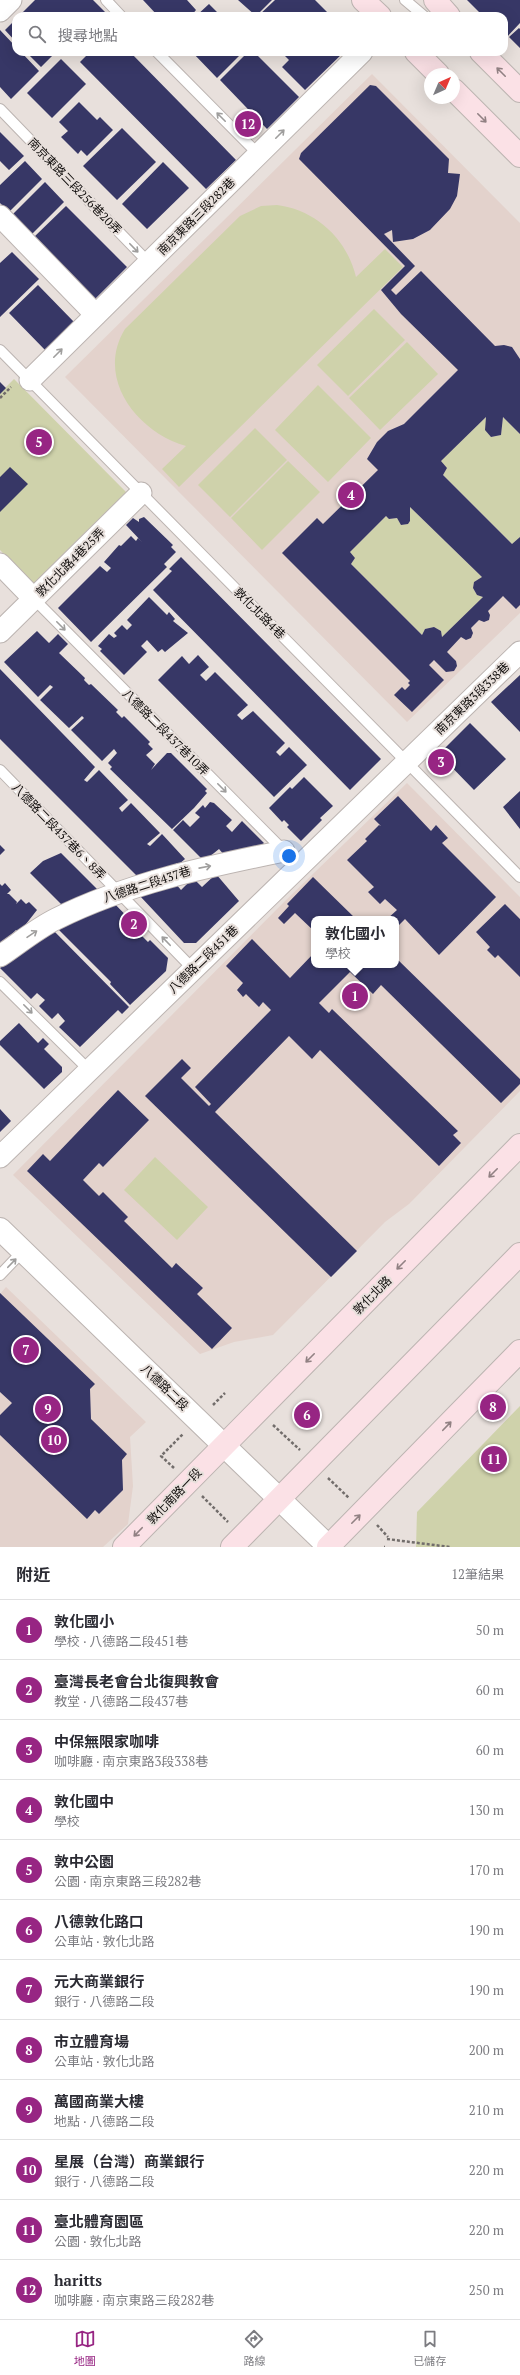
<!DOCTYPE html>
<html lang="zh-TW">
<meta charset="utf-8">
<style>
:root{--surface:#fff;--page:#f7f7f7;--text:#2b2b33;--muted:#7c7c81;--line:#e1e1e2;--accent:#972583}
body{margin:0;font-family:"PT Serif","Noto Sans TC",serif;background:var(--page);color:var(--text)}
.compass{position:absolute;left:424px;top:68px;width:36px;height:36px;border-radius:50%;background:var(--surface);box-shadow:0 4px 16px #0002;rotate:44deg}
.you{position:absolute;left:289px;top:856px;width:14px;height:14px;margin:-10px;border:3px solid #fff;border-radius:50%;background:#1a73e8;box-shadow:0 0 0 6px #1a73e833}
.badge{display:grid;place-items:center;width:26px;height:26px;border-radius:50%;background:var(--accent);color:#fff;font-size:13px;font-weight:700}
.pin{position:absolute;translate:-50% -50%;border:2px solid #fff;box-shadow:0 1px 4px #0006}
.popup{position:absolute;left:311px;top:916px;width:88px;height:52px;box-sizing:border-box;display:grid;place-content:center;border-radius:8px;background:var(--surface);filter:drop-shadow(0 1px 3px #0005);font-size:13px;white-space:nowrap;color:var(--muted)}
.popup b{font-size:15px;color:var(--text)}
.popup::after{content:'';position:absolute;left:50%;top:100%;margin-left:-8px;border:8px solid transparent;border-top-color:var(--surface)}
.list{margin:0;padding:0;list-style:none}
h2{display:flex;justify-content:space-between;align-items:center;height:52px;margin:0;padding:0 16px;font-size:17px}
h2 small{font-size:13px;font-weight:400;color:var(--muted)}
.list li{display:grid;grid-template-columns:26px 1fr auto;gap:12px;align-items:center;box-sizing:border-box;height:60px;padding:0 16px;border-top:1px solid var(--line)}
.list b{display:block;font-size:15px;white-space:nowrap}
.list p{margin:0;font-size:13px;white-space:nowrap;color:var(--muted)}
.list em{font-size:13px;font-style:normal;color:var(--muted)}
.icon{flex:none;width:22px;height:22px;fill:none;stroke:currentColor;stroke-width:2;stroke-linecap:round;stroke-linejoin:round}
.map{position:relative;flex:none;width:520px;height:1547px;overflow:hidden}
.search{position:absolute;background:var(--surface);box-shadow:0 4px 16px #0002;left:12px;right:12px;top:12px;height:44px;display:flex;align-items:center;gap:10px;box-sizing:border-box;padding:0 14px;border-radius:12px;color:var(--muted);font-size:15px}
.sheet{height:772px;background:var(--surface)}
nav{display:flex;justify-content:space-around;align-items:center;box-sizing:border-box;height:56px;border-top:1px solid var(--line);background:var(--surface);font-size:11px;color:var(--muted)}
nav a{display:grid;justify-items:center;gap:2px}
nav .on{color:var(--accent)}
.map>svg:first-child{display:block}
.built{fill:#e3d2cc;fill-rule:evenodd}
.green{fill:#cfd2ab}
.building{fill:#373766;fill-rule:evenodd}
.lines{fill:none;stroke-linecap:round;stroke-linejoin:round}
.service-casing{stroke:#bcb4b1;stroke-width:12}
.minor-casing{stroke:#bcb4b1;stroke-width:23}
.tertiary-casing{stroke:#bcb4b1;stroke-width:24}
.secondary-casing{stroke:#bcb4b1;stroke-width:24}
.path{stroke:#726d6b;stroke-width:2.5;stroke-dasharray:3 2;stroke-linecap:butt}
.service{stroke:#fff;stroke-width:10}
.minor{stroke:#fff;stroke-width:21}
.tertiary{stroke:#fff;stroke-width:22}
.secondary{stroke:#fbe1e6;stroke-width:22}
.oneway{stroke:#918183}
.oneway2{stroke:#9f9e9d}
.labels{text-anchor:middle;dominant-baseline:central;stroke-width:4;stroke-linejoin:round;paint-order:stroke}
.street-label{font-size:12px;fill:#0f0c0b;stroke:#e8e0dc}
</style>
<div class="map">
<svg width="520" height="1547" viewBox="0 0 520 1547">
<rect width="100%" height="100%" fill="#e8e0dc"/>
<!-- built -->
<path class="built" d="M372,74L520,223V613L407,722L65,377Z
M407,783L520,897V1091L409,1204L385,1222L273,1335L234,1342L200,1354L13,1175L285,901ZM314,919H396V965H314Z
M6,1287L146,1422L130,1437L133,1486L128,1524L103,1547H0V1294Z"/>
<!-- green -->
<path class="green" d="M277,205C316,210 347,239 356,277L385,249L403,267L179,487L162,469L186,446C137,432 95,378 125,329L240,216L261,206Z
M374,309L405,340L348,396L317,365Z
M407,342L438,374L380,430L349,398Z
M14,379L126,492L33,584L0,550V393Z
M318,385L371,438L328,482L275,430Z
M486,417V430L491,437L501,435L503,417L520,434V537L512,544L443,475L447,468L441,461Z
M255,428L287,460L230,517L198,485Z
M288,461L320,492L262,550L231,518Z
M410,507L482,577L474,582L473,588L477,595L483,597L442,637L441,631L434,627L425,629L422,635L351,564L355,558L350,552L386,516L389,519L397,518L401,525L408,524L410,521Z
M155,1157L208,1207L177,1240L124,1190Z
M520,1406V1547H416L417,1512Z"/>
<!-- building -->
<path class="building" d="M35,0H93L109,16H19Z
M143,0H187L196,10L191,16H158Z
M238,0H272L256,16Z
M275,0H315L331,16H258Z
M467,0H520V23L506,38L504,36V16H483Z
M209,4L221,16H196Z
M16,19V42L5,30Z
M519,28L520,29V48L509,37Z
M0,30L16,47V52H21L39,71L11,99L0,87Z
M26,52H56L41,67Z
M87,52H130L236,160L206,189L80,62L88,54Z
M192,52H243L217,78Z
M248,52H254L299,97L267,129L220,80Z
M281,52H344L305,90L282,67L289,60Z
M61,59L86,84L52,118L27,93Z
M370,85L376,86L449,159L448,173L460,174L457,196L450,209L430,230L413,239L393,242L392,230L384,234L415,266L391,290L396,295L421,271L495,346L504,345L512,347L520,359V434L503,417L501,435L491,437L485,430L486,417L441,461L447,468L443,475L512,544L520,537V605L516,609L503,596L488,611L490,615L489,620L484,622L479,620L471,628L473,633L471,638L466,640L461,637L447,652L456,661L457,666L454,671L446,672L434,660L429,665L444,680L412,712L394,695L402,687L405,690L410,685L408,683L410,681L282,553L317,518L323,524L378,470L367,459L377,442L388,431L404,424L458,370L401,314L381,290L405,266L299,159L301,153ZM410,507L482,577L474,582L473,588L477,595L483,597L442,637L441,631L434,627L425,629L422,635L351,564L355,558L350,552L386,516L389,519L397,518L401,525L408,524L410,521Z
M79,102L97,120L100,117L113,130L87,156L81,150L78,154L61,137L68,131L59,122Z
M122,128L156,162L117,200L83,166Z
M0,132L24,156L9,170L0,161Z
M25,161L42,179L9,212L0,203V185Z
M163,162L189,188L147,229L122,204Z
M45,182L64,202L28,238L8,219Z
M66,206L127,267L94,300L33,238Z
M12,252L39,279L0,317V263Z
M38,285L74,322L45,350L9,313Z
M0,382L6,388L0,394Z
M10,467L28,484L0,512V477Z
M144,517L173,545L171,547L176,552L164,564L167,567L91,642L58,608L100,566L107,572L111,568L104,562L119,545L121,546L131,536L136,541L138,538L142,542L126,525L133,518L139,522V519Z
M181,557L381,759L350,790L153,590L172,571L169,569Z
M149,597L167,615L169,612L175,619L173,621L188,633L165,652L162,649L158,652L147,640L141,646L147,652L124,675L100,651L102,649L98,646L109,634L114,638L117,636L114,633L122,625L127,630L132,625L127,620Z
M37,631L49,643L58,634L68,644L59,653L85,678L84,680L89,685L91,684L118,710L116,712L122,718L124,716L150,742L148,744L153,749L146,755L155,764L151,770L167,753H171L207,789L205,791L207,793L194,808L172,829L110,769L112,767L108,763L117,753L114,749L102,761L71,730L84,718L82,716L69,728L40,700L53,687L50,685L38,697L4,662Z
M198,655L209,667L200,675L206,681L215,672L248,705L237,715L242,720L253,711L285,743L276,752L280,756L289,747L307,765L274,797L158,680L182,656L189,664Z
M0,669L95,767L84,780L87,782L99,770L128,800L119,808L122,812L131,803L160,833L147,844L150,846L162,834L185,859L178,865L177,863L173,866L165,868V867L154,872L152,870L148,874L138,877L0,739Z
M520,675V732L491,702Z
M470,723L506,759L474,790L439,754Z
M304,777L333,806L320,818L322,820L301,841L287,827L289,825L284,820L282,822L269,808L290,787L292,789Z
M520,791V829L503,807Z
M398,796L431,831L436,825L448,838L442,843L496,897L439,955L405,919L396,928V919H387L397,910L385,899L380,904L368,892L374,887L347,860L367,841L365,839L379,825L381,826L374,819Z
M210,802L214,803L232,820L226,826L232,832L242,821L264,843L259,849L225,856L219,849L204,861L173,830L183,820L190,827L200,817L195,813L203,805L205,808Z
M0,845L5,850L0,855Z
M61,853L99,891L64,907L30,873L43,861Z
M216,874L239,901L196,943H184L140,896L175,883L181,890L193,878L202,887Z
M313,877L356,919H314V931L295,913L284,924L278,918L289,906L287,904Z
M5,883L11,890L7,894H9L17,902L16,904L21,899L26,904L29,902L37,910L19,933L16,930L2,944L0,942V884L2,886Z
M110,899L144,934L142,936L148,942L150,940L168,958L166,971L130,1005L110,984L111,982L56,927Z
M505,904L520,919V977L498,955L495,958L487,950L490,947L476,932Z
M53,930L129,1007L122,1014L118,1010L80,1047L59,1027L65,1021L58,1013L52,1019L39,1006L45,1000L37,993L31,999L0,968Z
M252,939L290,978L314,953V965H396V958L520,1079V1084L501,1103L381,985L373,994L350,972L319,1003L329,1013L332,1009L458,1131L453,1135L461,1143L439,1166L320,1050L312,1059L289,1036L215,1112L357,1251L331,1277L145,1096L182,1059L191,1068L181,1078L209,1106L211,1104L195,1087L271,1010L263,1002L259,1007L246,994L243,997L237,990L243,983L226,966Z
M19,1023L38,1043L43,1038L49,1044L44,1049L62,1067V1072L44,1089L0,1045V1041Z
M118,1090L149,1120L103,1167L99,1163L83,1180L99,1196L103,1192L128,1217L124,1221L172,1268L176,1263L203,1288L197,1294L232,1328L212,1349L27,1171L43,1154L50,1161Z
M0,1109L11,1121L0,1132Z
M0,1293L95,1384L90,1389L91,1419L127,1454L122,1460L123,1490L99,1514L95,1510L87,1519L0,1435V1415L12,1403L0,1392Z"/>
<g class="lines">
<!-- service casing -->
<g class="service-casing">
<path id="service" d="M106,0L121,16
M405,0L424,16
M157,52L259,155
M0,109L149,263
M0,350L520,877
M34,599L299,866
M0,770L193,969
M0,982L89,1070
M0,1275L23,1251"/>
</g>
<!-- minor casing -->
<g class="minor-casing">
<path id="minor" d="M0,11L11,0
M0,216L96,315
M30,380L362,52
M0,564L34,599
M0,632L141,493
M0,956C18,944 36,929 56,919C128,883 206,867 284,851
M0,1157L520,652"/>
</g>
<!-- tertiary casing -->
<g class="tertiary-casing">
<path id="tertiary" d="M0,1229L329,1547"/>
</g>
<!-- secondary casing -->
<g class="secondary-casing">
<path id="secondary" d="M363,0L380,16
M435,0L449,16
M416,52L438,74
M481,52L520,91
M454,90L520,156
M124,1547L520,1145
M232,1547L520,1254
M328,1547L520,1351"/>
</g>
<!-- path -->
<path class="path" d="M0,398L11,387
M213,1405L225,1393
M273,1425L300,1450
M174,1468L161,1456L183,1434
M328,1478L349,1498
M202,1496L228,1522
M377,1525L388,1537
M387,1539L450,1547
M384,1547H385"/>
<!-- service -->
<use href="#service" class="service"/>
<!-- minor -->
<use href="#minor" class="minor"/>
<!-- tertiary -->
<use href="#tertiary" class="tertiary"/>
<!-- secondary -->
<use href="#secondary" class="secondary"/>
</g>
<!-- one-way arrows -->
<defs><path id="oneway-shaft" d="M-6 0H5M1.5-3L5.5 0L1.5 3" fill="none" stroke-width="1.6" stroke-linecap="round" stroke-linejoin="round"/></defs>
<g class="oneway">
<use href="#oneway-shaft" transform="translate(501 72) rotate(-135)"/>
<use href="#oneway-shaft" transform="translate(482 118) rotate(45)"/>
<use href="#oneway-shaft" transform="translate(493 1173) rotate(135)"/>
<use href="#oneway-shaft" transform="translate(401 1265) rotate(135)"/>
<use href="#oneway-shaft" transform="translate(310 1358) rotate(135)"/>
<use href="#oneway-shaft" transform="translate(447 1426) rotate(-46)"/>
<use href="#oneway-shaft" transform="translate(356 1519) rotate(-45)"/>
<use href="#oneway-shaft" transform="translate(138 1532) rotate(134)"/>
</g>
<g class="oneway2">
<use href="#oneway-shaft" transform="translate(221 117) rotate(-135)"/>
<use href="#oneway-shaft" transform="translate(280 134) rotate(-45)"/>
<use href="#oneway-shaft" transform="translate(134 248) rotate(46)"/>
<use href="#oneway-shaft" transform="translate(58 353) rotate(-45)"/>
<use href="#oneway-shaft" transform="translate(61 626) rotate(45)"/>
<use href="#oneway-shaft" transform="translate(222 788) rotate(45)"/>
<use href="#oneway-shaft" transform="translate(205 867) rotate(-11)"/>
<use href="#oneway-shaft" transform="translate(32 934) rotate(-34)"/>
<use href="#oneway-shaft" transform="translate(166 941) rotate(-134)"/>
<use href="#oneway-shaft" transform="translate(28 1009) rotate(45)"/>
<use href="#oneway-shaft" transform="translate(12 1263) rotate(-46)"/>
</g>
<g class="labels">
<!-- street labels -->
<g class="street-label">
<text transform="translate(75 186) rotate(46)">南京東路三段256巷20弄</text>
<text transform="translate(196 216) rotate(-45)">南京東路三段282巷</text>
<text transform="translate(70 562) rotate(-45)">敦化北路4巷25弄</text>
<text transform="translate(260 613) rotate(45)">敦化北路4巷</text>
<text transform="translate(472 698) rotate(-44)">南京東路3段338巷</text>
<text transform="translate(166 732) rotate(45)">八德路二段437巷10弄</text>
<text transform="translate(59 831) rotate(46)">八德路二段437巷6、8弄</text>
<text transform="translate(147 884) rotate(-18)">八德路二段437巷</text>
<text transform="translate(203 959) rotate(-44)">八德路二段451巷</text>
<text transform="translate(372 1295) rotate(-45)">敦化北路</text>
<text transform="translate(165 1387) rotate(44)">八德路二段</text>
<text transform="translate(174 1496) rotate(-46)">敦化南路一段</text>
</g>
</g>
</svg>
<svg class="compass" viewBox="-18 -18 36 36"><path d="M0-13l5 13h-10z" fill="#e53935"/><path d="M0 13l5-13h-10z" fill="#7c7c81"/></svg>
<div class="you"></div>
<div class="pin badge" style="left:355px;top:996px">1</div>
<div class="popup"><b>敦化國小</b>學校</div>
<div class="pin badge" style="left:134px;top:924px">2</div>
<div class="pin badge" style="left:441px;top:762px">3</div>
<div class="pin badge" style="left:351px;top:495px">4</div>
<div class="pin badge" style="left:39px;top:442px">5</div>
<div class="pin badge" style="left:307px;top:1415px">6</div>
<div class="pin badge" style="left:26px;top:1350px">7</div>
<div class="pin badge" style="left:493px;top:1407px">8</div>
<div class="pin badge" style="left:48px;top:1409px">9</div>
<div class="pin badge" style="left:54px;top:1440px">10</div>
<div class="pin badge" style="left:494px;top:1459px">11</div>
<div class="pin badge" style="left:248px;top:124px">12</div>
<div class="search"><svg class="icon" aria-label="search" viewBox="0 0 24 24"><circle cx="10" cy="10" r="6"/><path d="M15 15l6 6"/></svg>搜尋地點</div>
</div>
<section class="sheet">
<h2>附近<small>12筆結果</small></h2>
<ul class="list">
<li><span class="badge">1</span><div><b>敦化國小</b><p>學校 · 八德路二段451巷</p></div><em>50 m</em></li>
<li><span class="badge">2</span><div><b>臺灣長老會台北復興教會</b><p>教堂 · 八德路二段437巷</p></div><em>60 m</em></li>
<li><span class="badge">3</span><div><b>中保無限家咖啡</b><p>咖啡廳 · 南京東路3段338巷</p></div><em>60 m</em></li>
<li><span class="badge">4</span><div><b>敦化國中</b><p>學校</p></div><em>130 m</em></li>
<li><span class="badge">5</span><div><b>敦中公園</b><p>公園 · 南京東路三段282巷</p></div><em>170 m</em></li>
<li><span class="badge">6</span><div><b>八德敦化路口</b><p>公車站 · 敦化北路</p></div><em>190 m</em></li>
<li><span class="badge">7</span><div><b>元大商業銀行</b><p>銀行 · 八德路二段</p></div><em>190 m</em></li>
<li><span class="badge">8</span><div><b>市立體育場</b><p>公車站 · 敦化北路</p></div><em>200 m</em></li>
<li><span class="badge">9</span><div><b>萬國商業大樓</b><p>地點 · 八德路二段</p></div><em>210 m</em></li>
<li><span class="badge">10</span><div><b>星展（台灣）商業銀行</b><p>銀行 · 八德路二段</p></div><em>220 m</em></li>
<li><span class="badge">11</span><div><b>臺北體育園區</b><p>公園 · 敦化北路</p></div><em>220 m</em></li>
<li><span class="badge">12</span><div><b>haritts</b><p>咖啡廳 · 南京東路三段282巷</p></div><em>250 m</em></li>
</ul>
</section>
<nav>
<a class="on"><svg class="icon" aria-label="map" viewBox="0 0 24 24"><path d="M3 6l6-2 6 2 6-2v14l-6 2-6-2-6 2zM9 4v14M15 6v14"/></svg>地圖</a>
<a><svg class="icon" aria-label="directions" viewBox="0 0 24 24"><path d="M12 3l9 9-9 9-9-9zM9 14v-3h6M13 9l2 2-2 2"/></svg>路線</a>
<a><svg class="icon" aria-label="saved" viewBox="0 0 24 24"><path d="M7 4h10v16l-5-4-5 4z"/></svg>已儲存</a>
</nav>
